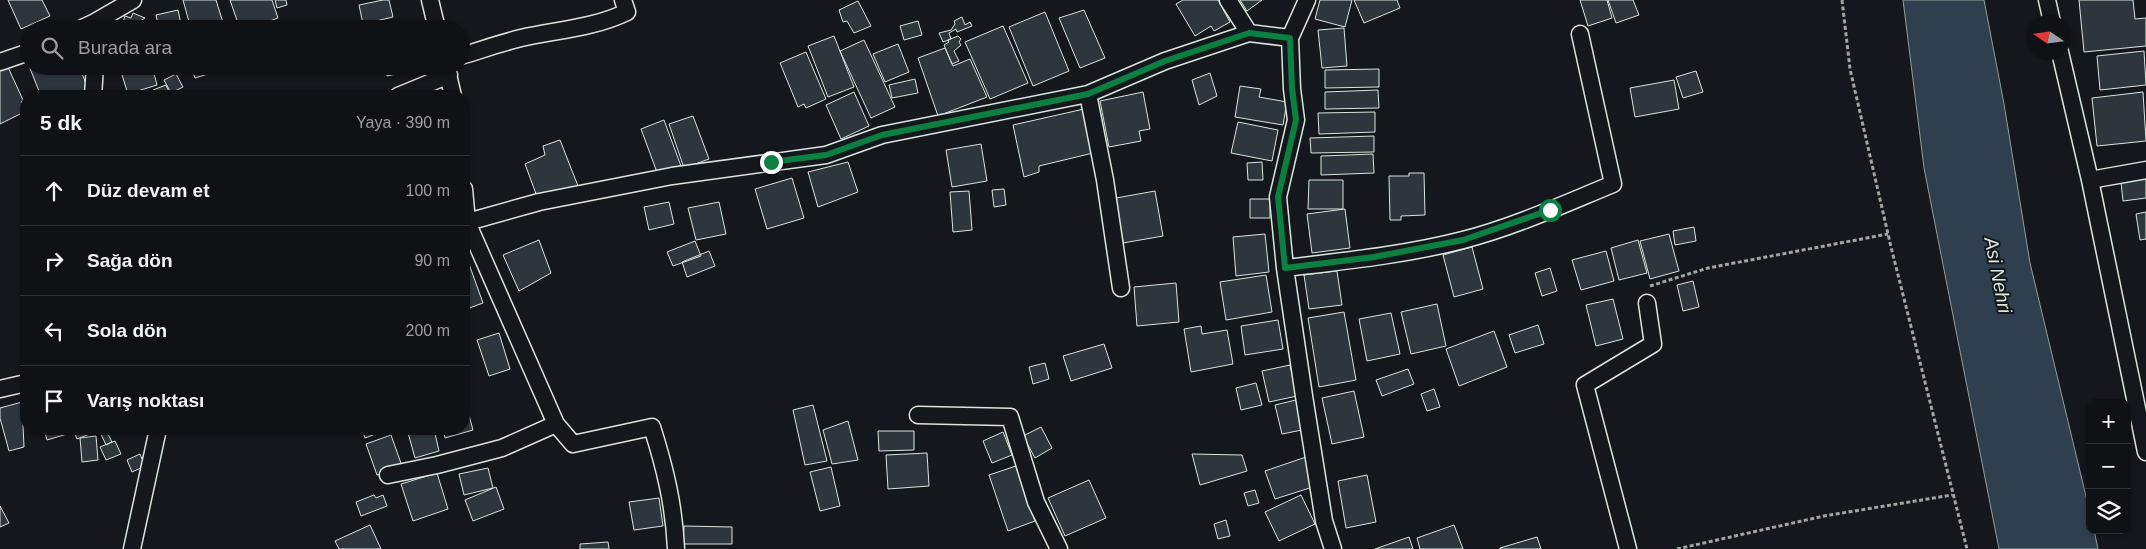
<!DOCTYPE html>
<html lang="tr">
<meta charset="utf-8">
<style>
:root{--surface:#0f1215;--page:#1d2022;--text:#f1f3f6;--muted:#9b9ea0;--line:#2f3234}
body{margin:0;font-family:Helvetica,sans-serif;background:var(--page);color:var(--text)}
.controls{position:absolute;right:15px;bottom:15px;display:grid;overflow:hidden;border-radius:10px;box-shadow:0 1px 4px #0004}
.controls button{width:45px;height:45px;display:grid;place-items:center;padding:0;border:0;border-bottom:1px solid var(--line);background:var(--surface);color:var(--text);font:25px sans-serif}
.compass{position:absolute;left:2026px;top:15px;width:45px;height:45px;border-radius:50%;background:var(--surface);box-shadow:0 1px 4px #0004;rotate:283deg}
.stop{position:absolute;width:15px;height:15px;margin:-11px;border:4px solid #0b8043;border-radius:50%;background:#fff}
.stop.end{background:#0b8043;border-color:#fff;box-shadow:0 1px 5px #0008}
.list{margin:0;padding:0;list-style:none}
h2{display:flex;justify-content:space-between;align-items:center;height:65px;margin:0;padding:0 20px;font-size:21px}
h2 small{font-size:16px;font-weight:400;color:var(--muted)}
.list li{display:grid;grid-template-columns:32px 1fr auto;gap:15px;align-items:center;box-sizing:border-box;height:70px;padding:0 20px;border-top:1px solid var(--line)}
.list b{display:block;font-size:19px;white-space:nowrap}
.list em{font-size:16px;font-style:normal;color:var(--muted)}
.icon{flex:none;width:28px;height:28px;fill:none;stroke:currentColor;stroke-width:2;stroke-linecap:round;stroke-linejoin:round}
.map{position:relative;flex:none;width:2146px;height:549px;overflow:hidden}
.search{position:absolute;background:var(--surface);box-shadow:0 1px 4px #0004;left:20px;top:20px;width:450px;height:55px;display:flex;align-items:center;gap:12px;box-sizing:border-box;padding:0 18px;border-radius:28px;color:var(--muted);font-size:19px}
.panel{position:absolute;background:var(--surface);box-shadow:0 1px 4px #0004;left:20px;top:90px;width:450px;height:345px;border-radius:20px}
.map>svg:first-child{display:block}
.water{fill:#2f3f4d;stroke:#939e99}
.building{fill:#2c363c;stroke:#d8e6dc}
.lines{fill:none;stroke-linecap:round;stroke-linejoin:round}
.minor-casing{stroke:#d8e6dc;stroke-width:19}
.path{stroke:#9da8a2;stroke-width:3;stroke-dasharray:4 2.5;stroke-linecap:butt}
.minor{stroke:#14181c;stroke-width:16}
.route{stroke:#0b8043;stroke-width:6}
.labels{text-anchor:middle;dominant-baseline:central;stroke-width:4;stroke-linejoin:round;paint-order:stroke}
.water-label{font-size:19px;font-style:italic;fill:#d8e6dc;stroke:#14181c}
</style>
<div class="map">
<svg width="2146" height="549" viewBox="0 0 2146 549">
<rect width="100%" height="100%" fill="#14181c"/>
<!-- water -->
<path class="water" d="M1903,0H1984L2004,104L2030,263L2090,513V530H2094L2098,549H1999L1924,168Z"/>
<!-- building -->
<path class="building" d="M8,0H42L50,16L21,29Z
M183,0H216L225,29H191Z
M230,0H272L278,18L264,23L266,29H240Z
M275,0H286L287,5L277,8Z
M383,0H389L393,17L363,24L359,5Z
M1183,0H1218L1230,22L1214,31L1211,26L1195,36L1176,4Z
M1240,0H1262L1247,11Z
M1320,0H1352L1345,27L1315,19Z
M1354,0H1397L1400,8L1364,23Z
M1580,0H1607L1612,18L1588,26Z
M1608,0H1633L1639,15L1616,23Z
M2079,0H2133L2135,19L2146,18V46L2084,52Z
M858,1L871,26L854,33L847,21L843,22L839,10Z
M178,10L182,29H159L156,15Z
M1084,10L1105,58L1080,68L1059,18Z
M1045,12L1069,71L1033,86L1009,27Z
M133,13L145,18L140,21L146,23L144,29H121L125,16L131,18Z
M962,17L965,25L970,22L972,26L957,32L956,29L949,33L951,39L943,42L939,33L951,30L955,24L954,21Z
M918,21L922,35L904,40L900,26Z
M1003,26L1028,83L990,99L965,42Z
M1344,28L1347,66L1322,68L1318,30Z
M834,36L854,87L828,97L808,46Z
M958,36L961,39L959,42L961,45L954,51L959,61L952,64L944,45L949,42L948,40Z
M864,40L895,107L871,118L840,51Z
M898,44L909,72L885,82L873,54Z
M945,48L953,66L970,59L987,97L938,116L918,58Z
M2144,51L2146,85L2100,90L2097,56Z
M806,52L826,99L806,108L804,104L798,107L780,63Z
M7,65L23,100L21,102L26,111L0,124V69Z
M29,66H79L91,96H41Z
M129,66H152L157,85L128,94L122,75L130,72Z
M191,66H205L208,74L195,78Z
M385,66H429V67L387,76Z
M1379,69V87L1325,88V70Z
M1696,71L1703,92L1683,98L1676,77Z
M1210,73L1217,96L1199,105L1192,80Z
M176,74L183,87L171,93L164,80Z
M915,79L918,93L892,98L889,85Z
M1674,80L1679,109L1635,117L1630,88Z
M166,85L171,96H145L154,93L153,90Z
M1240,86L1261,89L1259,97L1287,102L1283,125L1235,117Z
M1378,90L1379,108L1325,109V92Z
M854,92L869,126L841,139L826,105Z
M1143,92L1150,129L1139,131L1141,141L1109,147L1100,101Z
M2143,92L2146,141L2097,146L2092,98Z
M1084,109L1093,153L1039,166V172L1024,177L1013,125Z
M1375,112V132L1319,134L1318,113Z
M693,116L709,159L684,168L669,124Z
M664,120L681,166L658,175L641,129Z
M1238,122L1278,130L1272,161L1231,153Z
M1374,136V152L1311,153L1310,138Z
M560,140L578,186L539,202L525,164L545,155L543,146Z
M981,144L987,181L952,187L946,150Z
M1373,154L1374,173L1321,175V156Z
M848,162L858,192L818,207L808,172Z
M1262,162L1263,180H1248L1247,163Z
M2146,169V198L2123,201L2120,173Z
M1409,173H1424L1425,215L1401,216V220H1390L1389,176H1409Z
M792,178L804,218L767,229L755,189Z
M1309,180H1343V209H1308Z
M1004,189L1006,205L994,207L992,190Z
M969,191L972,230L953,232L950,192Z
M1155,191L1163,236L1123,243L1116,198Z
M1250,199H1270V218H1250Z
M669,202L674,224L649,230L644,207Z
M719,202L726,234L696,240L688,208Z
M1345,209L1350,248L1312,253L1307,214Z
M2146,212V239L2140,240L2136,214Z
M1694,227L1696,241L1675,245L1673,231Z
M1265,234L1269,272L1236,276L1233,237Z
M1669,234L1679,271L1650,279L1640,241Z
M539,240L551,273L519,291L503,255Z
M1638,240L1647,273L1619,280L1611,248Z
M695,241L701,256L673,266L667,252Z
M1472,247L1483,289L1454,297L1443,255Z
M709,251L715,266L687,277L682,262Z
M1606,251L1614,281L1581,290L1572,260Z
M469,264L483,303L464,310V266Z
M1550,268L1557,291L1542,296L1535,273Z
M1337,271L1342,305L1309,309L1304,275Z
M1266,275L1272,312L1226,320L1220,282Z
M1693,281L1699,307L1683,311L1677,285Z
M1176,283L1179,322L1137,326L1134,287Z
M1613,299L1623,339L1596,346L1586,305Z
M1437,304L1446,346L1411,354L1401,312Z
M1344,312L1356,380L1319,387L1308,318Z
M1391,313L1400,354L1367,361L1359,319Z
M1278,320L1283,349L1245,355L1241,326Z
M1538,325L1544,344L1515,353L1509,335Z
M1201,326L1202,334L1227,330L1233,364L1191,372L1184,329Z
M1494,331L1507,367L1459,386L1446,349Z
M499,333L510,369L489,376L477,340Z
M1104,344L1112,368L1071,381L1063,356Z
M1045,363L1049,379L1033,384L1029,367Z
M1290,365L1297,396L1269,402L1262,371Z
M1408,369L1414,384L1382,396L1376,380Z
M1256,383L1262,405L1241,410L1236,388Z
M1434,389L1440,407L1427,411L1421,394Z
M1354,391L1364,437L1332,444L1322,398Z
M464,397L473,430L445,438L443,429H464Z
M1300,399L1307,429L1282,434L1275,405Z
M26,401V424L23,425L24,447L9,451L0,418V408Z
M813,405L827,461L805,465L793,410Z
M848,421L858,460L832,464L823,430Z
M1041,427L1052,448L1035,458L1023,436Z
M44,429H66L67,434L47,440Z
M73,429H90L92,433L77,439Z
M362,429H389L365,438Z
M407,429H434L439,451L415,458Z
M106,430L112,442L106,445L100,432Z
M878,431H914V450L879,451Z
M1003,432L1012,455L992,463L983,441Z
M391,435L402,466L377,475L366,444Z
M96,436L98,460L82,462L80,438Z
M115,441L121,454L106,460L100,447Z
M927,453L929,486L888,489L886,455Z
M140,454L145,466L132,472L127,460Z
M1192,454L1242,455L1247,471L1200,485Z
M1306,457L1316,486L1275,499L1265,471Z
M1016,466L1035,521L1008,531L989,475Z
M831,467L840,506L820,511L810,472Z
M488,468L493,488L464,495L459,474Z
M437,473L448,509L413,521L401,484Z
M1367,475L1376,522L1346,528L1338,481Z
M1089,480L1106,518L1065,536L1048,498Z
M496,487L504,509L473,521L465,500Z
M1255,490L1259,503L1248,506L1244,493Z
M374,495L376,498L383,495L387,506L361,516L356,502Z
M1301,495L1315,524L1279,541L1265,512Z
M659,498L663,526L634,530L629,502Z
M0,506L9,523L0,527Z
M1226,520L1230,536L1218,539L1214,524Z
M370,525L381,549H339L335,541Z
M1454,525L1463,549H1420L1417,538Z
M684,526L732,527V544H683Z
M1409,537L1413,549H1375Z
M1537,537L1541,549H1500V548Z
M608,542L609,549H580V544Z"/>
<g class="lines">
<!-- minor casing -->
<g class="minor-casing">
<path id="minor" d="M430,0L437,29
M1228,0L1249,33
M1307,0L1290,38L1292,89L1296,120L1278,197L1285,268L1304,396L1324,521L1333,549
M2047,0L2052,22
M80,29L95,22
M96,29L95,22L133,0
M2060,52L2090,180L2146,452
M461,56C481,50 501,43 521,38C557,30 594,28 627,12L623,0
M0,62L29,52
M446,66L453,96
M1088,94L1105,180L1121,288
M93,96L95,66
M398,96L449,75
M2090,180L2146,170
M464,189L467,222L556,424L573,444L652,427C665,468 674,505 676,549
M464,223L539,202L672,176L826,155L882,135L1088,94L1165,61L1249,33L1290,38
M1285,268C1344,261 1405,255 1463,240C1514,227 1564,204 1613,184L1580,34
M0,389L26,383
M918,415L1010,417L1036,502L1059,549
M388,475L437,465L502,448L556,424
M132,549L158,429
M1628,549L1585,385L1653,344L1647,303"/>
</g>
<!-- path -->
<path class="path" d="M1842,0L1850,69L1891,247L1967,549
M1650,286L1708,268L1888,234
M1677,549L1824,516L1952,495"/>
<!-- minor -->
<use href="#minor" class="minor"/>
</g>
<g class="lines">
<!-- route -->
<path class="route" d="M771,162L826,155L882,135L1088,94L1165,61L1249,33L1290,38L1292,89L1296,120L1278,197L1285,268L1374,257L1463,240L1550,210"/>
</g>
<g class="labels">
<!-- water labels -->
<g class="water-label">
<text transform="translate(1998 275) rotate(79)">Asi Nehri</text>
</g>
</g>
</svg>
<div class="controls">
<button>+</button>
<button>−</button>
<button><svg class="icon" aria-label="layers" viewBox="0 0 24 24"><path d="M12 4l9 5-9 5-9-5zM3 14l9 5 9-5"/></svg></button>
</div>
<svg class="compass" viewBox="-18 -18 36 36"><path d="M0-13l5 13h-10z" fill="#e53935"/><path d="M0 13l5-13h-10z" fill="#9b9ea0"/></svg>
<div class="stop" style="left:1550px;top:210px"></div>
<div class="stop end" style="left:771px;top:162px"></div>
<div class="search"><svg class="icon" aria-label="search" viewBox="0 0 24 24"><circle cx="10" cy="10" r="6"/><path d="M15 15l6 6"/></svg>Burada ara</div>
<section class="panel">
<h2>5 dk<small>Yaya · 390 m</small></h2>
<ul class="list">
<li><svg class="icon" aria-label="ahead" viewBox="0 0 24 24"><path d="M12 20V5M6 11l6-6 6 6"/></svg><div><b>Düz devam et</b></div><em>100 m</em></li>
<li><svg class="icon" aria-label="right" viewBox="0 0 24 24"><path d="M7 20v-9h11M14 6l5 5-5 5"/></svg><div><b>Sağa dön</b></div><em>90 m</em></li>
<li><svg class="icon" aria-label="left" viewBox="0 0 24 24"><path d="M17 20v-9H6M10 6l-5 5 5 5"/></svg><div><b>Sola dön</b></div><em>200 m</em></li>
<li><svg class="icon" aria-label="arrive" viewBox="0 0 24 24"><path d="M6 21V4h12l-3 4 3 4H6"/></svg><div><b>Varış noktası</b></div></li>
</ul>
</section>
</div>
